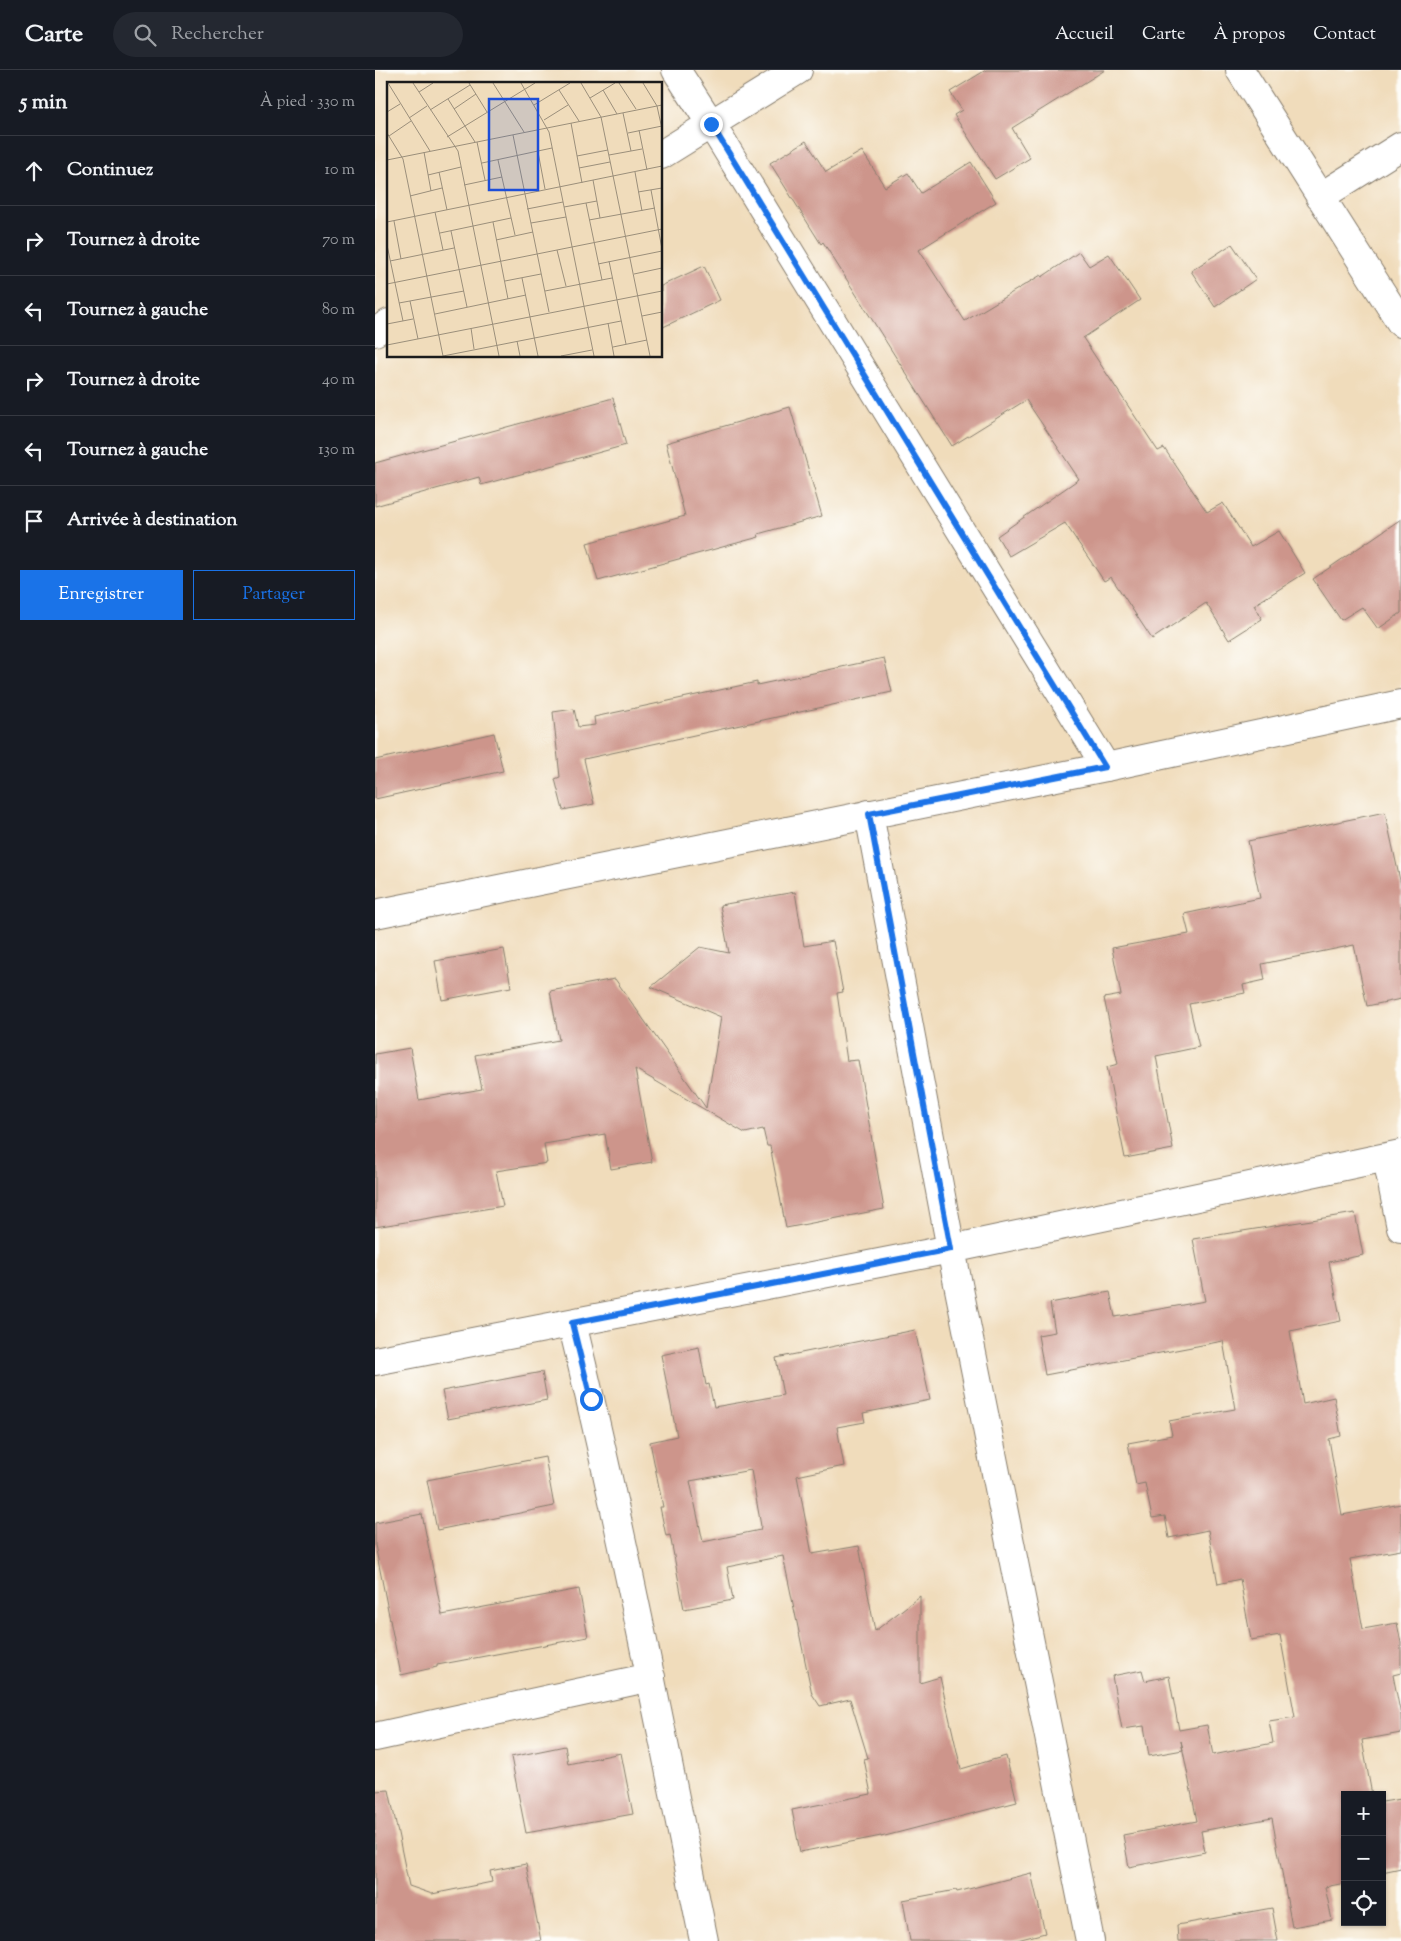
<!DOCTYPE html>
<html lang="fr">
<meta charset="utf-8">
<style>
:root{--surface:#171b24;--page:#242831;--text:#f1f3f6;--muted:#9ea1a6;--line:#363941;--accent:#1a73e8}
body{margin:0;font-family:"Sorts Mill Goudy",serif;background:var(--page);color:var(--text)}
.controls{position:absolute;right:15px;bottom:15px;display:grid;overflow:hidden;border-radius:0px;box-shadow:0 1px 4px #0004}
.controls button{width:45px;height:45px;display:grid;place-items:center;padding:0;border:0;border-bottom:1px solid var(--line);background:var(--surface);color:var(--text);font:25px sans-serif}
.stop{position:absolute;width:15px;height:15px;margin:-11px;border:4px solid #1a73e8;border-radius:50%;background:#fff}
.stop.end{background:#1a73e8;border-color:#fff;box-shadow:0 1px 5px #0008}
.list{margin:0;padding:0;list-style:none}
h2{display:flex;justify-content:space-between;align-items:center;height:65px;margin:0;padding:0 20px;font-size:21px}
h2 small{font-size:16px;font-weight:400;color:var(--muted)}
.list li{display:grid;grid-template-columns:32px 1fr auto;gap:15px;align-items:center;box-sizing:border-box;height:70px;padding:0 20px;border-top:1px solid var(--line)}
.list b{display:block;font-size:19px;white-space:nowrap}
.list em{font-size:16px;font-style:normal;color:var(--muted)}
.actions{display:flex;gap:10px;padding:15px 20px}
.actions a{flex:1;padding:11px 0;border:1px solid var(--accent);border-radius:0px;text-align:center;font-size:18px;color:var(--accent)}
.actions .main{background:var(--accent);color:#fff}
.icon{flex:none;width:28px;height:28px;fill:none;stroke:currentColor;stroke-width:2;stroke-linecap:round;stroke-linejoin:round}
.map{position:relative;flex:none;width:1026px;height:1871px;overflow:hidden}
header{display:flex;align-items:center;gap:30px;box-sizing:border-box;height:70px;padding:0 25px;background:var(--surface);border-bottom:1px solid var(--line)}
header strong{font-size:24px}
nav{display:flex;gap:28px;margin-inline-start:auto;font-size:18px}
.search{width:350px;height:45px;background:var(--page);display:flex;align-items:center;gap:12px;box-sizing:border-box;padding:0 18px;border-radius:28px;color:var(--muted);font-size:19px}
main{display:flex}
aside{flex:1;background:var(--surface)}
.map>svg:first-child{display:block}
.building{fill:#cd958b;fill-rule:evenodd}
.lines{fill:none;stroke-linecap:round;stroke-linejoin:round}
.minor-casing{stroke:#867c6c;stroke-width:30}
.tertiary-casing{stroke:#867c6c;stroke-width:30}
.minor{stroke:#fff;stroke-width:28}
.tertiary{stroke:#fff;stroke-width:28}
.route{stroke:#1a73e8;stroke-width:6}
.inset-road{fill:none;stroke:#9b8f7b;stroke-width:1}
.view{fill:#1d4ed8;fill-opacity:0.15;stroke:#1d4ed8;stroke-width:2.5}
.inset-edge{fill:none;stroke:#1c1c1c;stroke-width:2.5}
</style>
<header>
<strong>Carte</strong>
<div class="search"><svg class="icon" aria-label="search" viewBox="0 0 24 24"><circle cx="10" cy="10" r="6"/><path d="M15 15l6 6"/></svg>Rechercher</div>
<nav><a>Accueil</a><a>Carte</a><a>À propos</a><a>Contact</a></nav>
</header>
<main>
<aside>
<h2>5 min<small>À pied · 330 m</small></h2>
<ul class="list">
<li><svg class="icon" aria-label="ahead" viewBox="0 0 24 24"><path d="M12 20V5M6 11l6-6 6 6"/></svg><div><b>Continuez</b></div><em>10 m</em></li>
<li><svg class="icon" aria-label="right" viewBox="0 0 24 24"><path d="M7 20v-9h11M14 6l5 5-5 5"/></svg><div><b>Tournez à droite</b></div><em>70 m</em></li>
<li><svg class="icon" aria-label="left" viewBox="0 0 24 24"><path d="M17 20v-9H6M10 6l-5 5 5 5"/></svg><div><b>Tournez à gauche</b></div><em>80 m</em></li>
<li><svg class="icon" aria-label="right" viewBox="0 0 24 24"><path d="M7 20v-9h11M14 6l5 5-5 5"/></svg><div><b>Tournez à droite</b></div><em>40 m</em></li>
<li><svg class="icon" aria-label="left" viewBox="0 0 24 24"><path d="M17 20v-9H6M10 6l-5 5 5 5"/></svg><div><b>Tournez à gauche</b></div><em>130 m</em></li>
<li><svg class="icon" aria-label="arrive" viewBox="0 0 24 24"><path d="M6 21V4h12l-3 4 3 4H6"/></svg><div><b>Arrivée à destination</b></div></li>
</ul>
<div class="actions"><a class="main">Enregistrer</a><a>Partager</a></div>
</aside>
<div class="map">
<svg width="1026" height="1871" viewBox="0 0 1026 1871">
<rect width="100%" height="100%" fill="#fdfcf7"/>
<filter id="ink" filterUnits="userSpaceOnUse"><feTurbulence type="fractalNoise" baseFrequency=".02" numOctaves="2"/><feDisplacementMap in="SourceGraphic" scale="10" xChannelSelector="R" yChannelSelector="G"/><feConvolveMatrix kernelMatrix="1 2 1 2 8 2 1 2 1" color-interpolation-filters="sRGB"/></filter>
<filter id="wash" filterUnits="userSpaceOnUse"><feTurbulence type="fractalNoise" baseFrequency=".0096" numOctaves="4" result="noise"/><feDisplacementMap in="SourceGraphic" scale="20" xChannelSelector="R" yChannelSelector="G"/><feGaussianBlur stdDeviation="1.12" result="paint"/><feColorMatrix in="noise" values="0 0 0 0 0 0 0 0 0 0 0 0 0 0 0 0 0 1.4 0 .05"/><feComposite in="paint" operator="in"/></filter>
<g filter="url(#wash)">
<rect width="100%" height="100%" fill="#f0dcbb"/>
<g id="blocks">
<!-- building -->
<path class="building" d="M611,0H730L637,58L655,88L620,109L579,45L587,40L575,22Z
M431,71L451,102L487,81L510,117L533,103L546,123L596,92L621,132L544,180L590,251L666,205L667,207L704,182L714,196L734,184L765,230L708,268L783,381L789,378L832,442L848,433L876,477L904,461L930,503L879,535L887,549L854,570L831,533L777,569L736,507L729,511L690,453L634,486L622,466L704,409L651,330L577,376L448,172L446,174L395,93Z
M857,174L881,209L840,237L816,201Z
M329,196L345,230L286,258V216Z
M238,328L251,375L106,415L104,407L0,436V393Z
M415,337L447,446L383,464L384,467L223,511L212,473L310,446L291,373Z
M1026,449V543L1003,559L987,537L966,550L938,509Z
M509,588L517,622L209,689L219,734L188,740L180,709L185,707L178,642L199,639L203,657L220,655L219,647L382,612V615Z
M119,663L128,701L0,729V690Z
M1010,742L1026,815V929L992,936L979,875L887,894L890,910L868,915L870,923L814,934L824,977L781,986L798,1079L750,1088L732,997L743,994L729,928L746,925L737,878L814,864L809,844L885,828L873,771Z
M420,822L429,876L458,871L468,922L462,923L472,991L483,990L509,1139L411,1158L395,1076H392L388,1059L370,1063L260,999L277,1092L236,1099L230,1064L169,1074L172,1093L121,1101L128,1136L0,1157V984L35,978L44,1030L107,1019L100,985L184,970L175,921L240,909L331,1038L346,947L276,917L325,877L354,883L345,835Z
M129,879L136,917L67,930L60,891Z
M980,1143L988,1185L954,1192L966,1251L915,1261L928,1334L959,1327L966,1366L954,1369L967,1445L1026,1434V1480L975,1489L988,1559L1022,1553L1026,1573V1603L1018,1605L1026,1646V1663L987,1670L997,1725H970V1813L950,1817L957,1850L917,1857L897,1748L826,1761L830,1782L754,1797L748,1765L822,1751L806,1671L808,1680L774,1686L769,1656L747,1659L737,1606L767,1600L770,1611L794,1606L804,1660L832,1655L838,1685L898,1673L894,1651L920,1647L905,1565L876,1570L865,1509L843,1514L833,1460L794,1468L790,1446L777,1448L770,1413L761,1415L753,1373L797,1365L794,1351L860,1339L848,1271L670,1305L663,1265L680,1262L675,1233L735,1222L740,1247L830,1231L818,1169Z
M540,1260L555,1330L488,1343L490,1352L462,1357L469,1396L422,1406L437,1484L484,1476L500,1561L545,1526V1613L565,1607L586,1699L631,1686L642,1732L506,1767V1766L425,1782L417,1740L496,1724L489,1689L493,1688L475,1629L445,1636L437,1624L408,1486L352,1497L358,1530L309,1539L295,1465L291,1466L285,1437H288L275,1372L302,1366L286,1285L324,1277L331,1315L334,1314L339,1337L408,1325L401,1288ZM376,1400L386,1456L385,1460L328,1472L315,1411Z
M167,1302L172,1330L73,1349L67,1321Z
M170,1387L179,1436L62,1460L52,1410Z
M47,1444L67,1545L204,1519L213,1567L62,1595V1597L26,1605L0,1475V1453Z
M190,1676L193,1694L246,1683L258,1744L151,1763L136,1687Z
M14,1720L34,1816L57,1824L117,1812L115,1801L151,1794L166,1871H0V1721Z
M1026,1729V1798L1007,1802V1732Z
M656,1803L670,1863L638,1871H535L528,1830L581,1820L582,1822Z
M897,1838L903,1871H803L802,1855Z"/>
</g>
</g>
<g filter="url(#ink)">
<use href="#blocks" fill-opacity="0" stroke="#867c6c" stroke-width="1"/>
<g class="lines">
<!-- minor casing -->
<g class="minor-casing">
<path id="minor" d="M301,0L336,54L731,697
M865,0L1026,253
M286,85L423,0
M945,127L1026,76
M0,262L14,253
M494,744L576,1179L715,1871
M1012,1088L1026,1158
M197,1253C247,1458 287,1665 329,1871
M0,1291L576,1179L1026,1084
M0,1667L276,1607"/>
</g>
<!-- tertiary casing -->
<g class="tertiary-casing">
<path id="tertiary" d="M0,844L731,697L1026,634"/>
</g>
<!-- minor -->
<use href="#minor" class="minor"/>
<!-- tertiary -->
<use href="#tertiary" class="tertiary"/>
</g>
</g>
<g class="lines" filter="url(#ink)">
<!-- route -->
<path class="route" d="M216,1329L197,1253L576,1179L494,744L730,697L336,54"/>
</g>
<!-- overview -->
<g transform="translate(12 12)">
<rect width="275" height="275" fill="#f0dcbb"/>
<path class="inset-road" d="M1,1L43,69M26,1L71,69L112,274M82,1L100,30M106,1L137,50M134,1L162,50L207,274M194,1L214,35L263,274M232,1L249,27M256,1L270,24L275,47M172,8L192,39M216,8L230,32M32,10L46,1M203,16L228,1M61,17L88,60M147,23L183,1M67,27L89,12M43,28L83,3M0,30L13,22M236,31L244,69M22,36L40,24M157,38L181,23M184,41L195,101M252,48L260,88M0,51L16,77L56,274M241,51L275,44M126,53L162,230M2,54L24,39M60,55L148,1M90,60L98,98M37,70L44,109M151,70L158,107M222,73L255,67M190,74L221,68M0,78L275,23M111,78L128,153M95,81L165,66M192,86L223,80M52,90L60,128M248,90L255,129M41,93L74,85M206,98L213,136M77,103L115,95M264,108L275,167M251,110L275,106M23,114L55,106M199,121L215,198M177,125L210,119M140,127L176,120M48,130L56,168M202,138L268,126M7,139L14,177M0,140L275,84M106,140L121,217M144,141L179,135M64,149L80,225M53,151L124,136M109,158L146,150M0,163L16,239M170,168L179,204M3,179L67,166M222,179L239,262M211,182L275,169M247,192L275,186M135,196L151,274M118,199L154,192M0,202L275,147M158,209L225,196M23,219L31,257M12,221L77,209M48,232L139,213M255,234L275,230M221,241L227,274M0,242L26,237M84,246L87,267M130,259L133,274M0,263L275,209M226,265L260,258M56,274L234,239M174,274L205,268"/>
<path class="view" d="M102,17H151V108H102Z"/>
<rect width="275" height="275" class="inset-edge"/>
</g>
</svg>
<div class="controls">
<button>+</button>
<button>−</button>
<button><svg class="icon" aria-label="locate" viewBox="0 0 24 24"><circle cx="12" cy="12" r="6"/><path d="M12 2v4M12 18v4M2 12h4M18 12h4"/></svg></button>
</div>
<div class="stop" style="left:216px;top:1329px"></div>
<div class="stop end" style="left:336px;top:54px"></div>
</div>
</main>
